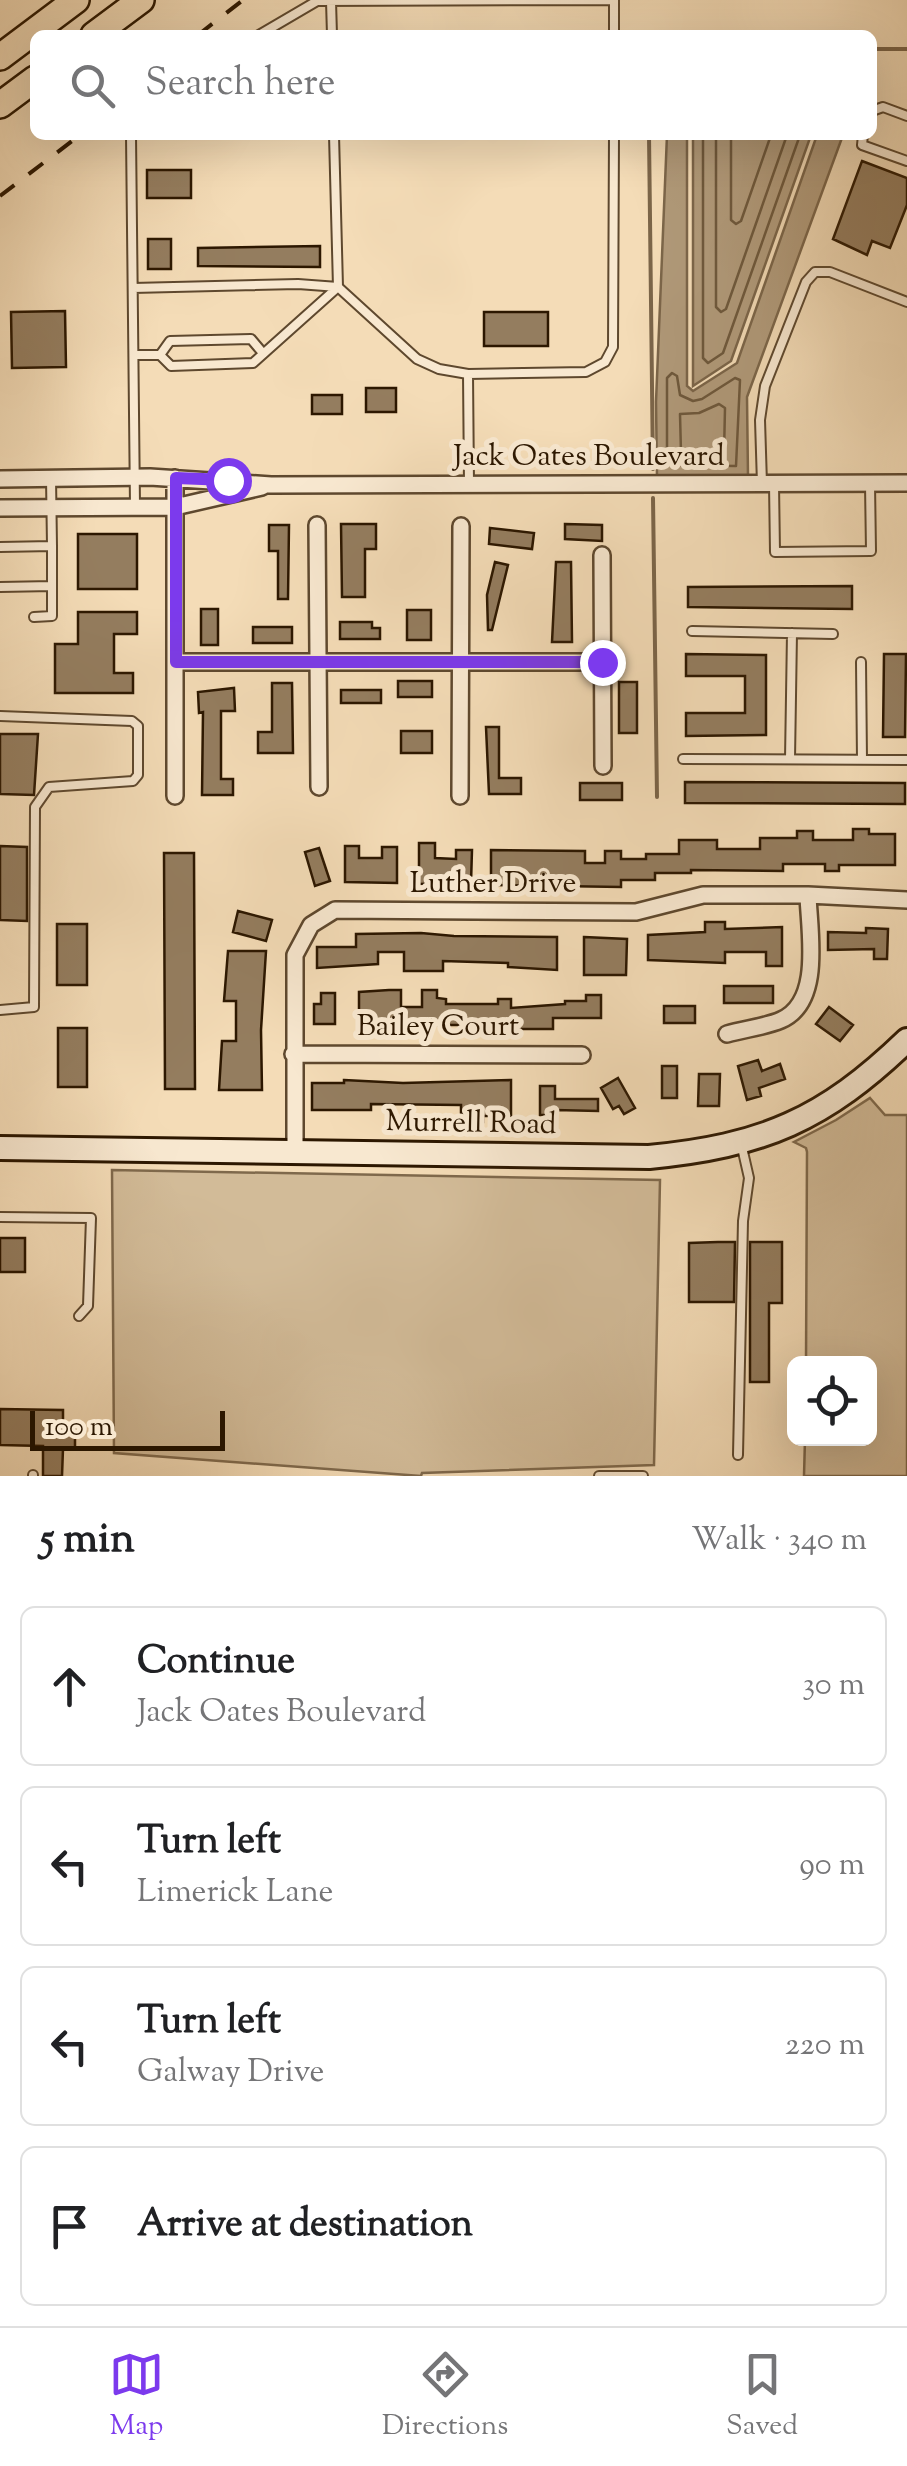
<!DOCTYPE html>
<meta charset="utf-8">
<style>
:root{--surface:#fff;--page:#f6f6f6;--text:#202124;--muted:#757577;--line:#e0e0e0;--accent:#7c3aed}
body{margin:0;font-family:"Sorts Mill Goudy",serif;background:var(--page);color:var(--text)}
.controls{position:absolute;right:30px;bottom:30px;display:grid;overflow:hidden;border-radius:15px;box-shadow:0 10px 40px #0002}
.controls button{width:90px;height:90px;display:grid;place-items:center;padding:0;border:0;border-bottom:2px solid var(--line);background:var(--surface);color:var(--text);font:50px sans-serif}
.scale{position:absolute;left:30px;bottom:25px;width:195px;box-sizing:border-box;padding-left:10px;border:5px solid #2c1700;border-top:0;font-size:28px;line-height:35px;white-space:nowrap;color:#2c1700;-webkit-text-stroke:8px #f8e8d0;paint-order:stroke}
.stop{position:absolute;width:30px;height:30px;margin:-22px;border:8px solid #7c3aed;border-radius:50%;background:#fff}
.stop.end{background:#7c3aed;border-color:#fff;box-shadow:0 2px 10px #0008}
.list{margin:0;padding:0;list-style:none}
h2{display:flex;justify-content:space-between;align-items:center;height:130px;margin:0;padding:0 40px;font-size:42px}
h2 small{font-size:32px;font-weight:400;color:var(--muted)}
.list li{display:grid;grid-template-columns:65px 1fr auto;gap:30px;align-items:center;box-sizing:border-box;height:160px;margin:0 20px 20px;padding:0 20px;border:2px solid var(--line);border-radius:15px}
.list b{display:block;font-size:38px;white-space:nowrap}
.list p{margin:0;font-size:32px;white-space:nowrap;color:var(--muted)}
.list em{font-size:32px;font-style:normal;color:var(--muted)}
.icon{flex:none;width:55px;height:55px;fill:none;stroke:currentColor;stroke-width:2;stroke-linecap:round;stroke-linejoin:round}
.map{position:relative;flex:none;width:907px;height:1476px;overflow:hidden}
.search{position:absolute;background:var(--surface);box-shadow:0 10px 40px #0002;left:30px;right:30px;top:30px;height:110px;display:flex;align-items:center;gap:25px;box-sizing:border-box;padding:0 35px;border-radius:15px;color:var(--muted);font-size:38px}
.sheet{height:850px;background:var(--surface)}
nav{display:flex;justify-content:space-around;align-items:center;box-sizing:border-box;height:140px;border-top:2px solid var(--line);background:var(--surface);font-size:28px;color:var(--muted)}
nav a{display:grid;justify-items:center;gap:5px}
nav .on{color:var(--accent)}
.map>svg:first-child{display:block}
.green{fill:#d2bb98;stroke:#7f694c;stroke-width:2.5}
.water{fill:#b09979;stroke:#7b6549;stroke-width:2.5}
.lines{fill:none;stroke-linecap:round;stroke-linejoin:round}
.shore{stroke:#6e583c;stroke-width:2.5}
.stream{stroke:#7b6549;stroke-width:4}
.building{fill:#947d5f;stroke:#2c1700;stroke-width:2.5}
.lane-casing{stroke:#5e482e;stroke-width:12}
.street-casing{stroke:#5e482e;stroke-width:20}
.secondary-casing{stroke:#2c1700;stroke-width:28}
.primary-casing{stroke:#2c1700;stroke-width:30}
.lane{stroke:#f8e8d0;stroke-width:8}
.street{stroke:#f8e8d0;stroke-width:15}
.secondary{stroke:#f8e8d0;stroke-width:22}
.primary{stroke:#f4dcb7;stroke-width:25}
.rail{stroke:#2c1700;stroke-width:4;stroke-dasharray:18 18;stroke-linecap:butt}
.route{stroke:#7c3aed;stroke-width:12}
.labels{text-anchor:middle;dominant-baseline:central;stroke-width:10;stroke-linejoin:round;paint-order:stroke}
.street-label{font-size:30px;fill:#2c1700;stroke:#f8e8d0}
</style>
<div class="map">
<svg width="907" height="1476" viewBox="0 0 907 1476">
<rect width="100%" height="100%" fill="#f4dcb7"/>
<filter id="stains"><feTurbulence type="fractalNoise" baseFrequency=".002" numOctaves="4"/><feColorMatrix values="0 0 0 0 .2 0 0 0 0 .09 0 0 0 0 .02 0 0 0 .5 -.17"/></filter>
<radialGradient id="worn" r=".72"><stop offset=".6" stop-color="#630" stop-opacity="0"/><stop offset="1" stop-color="#630" stop-opacity=".3"/></radialGradient>
<!-- green -->
<path class="green" d="M870,1098L885,1115H907V1476H804L805,1439L870,1438V1364L806,1363L807,1152L806,1148L794,1142L836,1120Z
M112,1170L660,1180L654,1465L422,1473L421,1476L114,1453Z"/>
<!-- water -->
<path class="water" d="M667,135H687V386L693,391L737,363L817,135H843L747,397L748,477H657L656,402Z
M693,135H811L731,361L693,386Z"/>
<g class="lines">
<!-- shore -->
<path class="shore" d="M703,135V358L708,363L723,353L800,135
M716,135V307L721,312L726,309L787,135
M731,135V220L736,224L741,221L771,135
M672,373L677,376L680,395L693,401L702,399L735,378L740,380L736,466L667,465V378Z
M719,404L725,408L724,453H681L680,414L699,413Z"/>
<!-- stream -->
<path class="stream" d="M872,49H907
M649,135L653,469
M653,498L657,797"/>
</g>
<!-- building -->
<path class="building" d="M862,161L907,178V205L890,248L872,241L867,255L833,239Z
M147,170H191V198H147Z
M148,239H171V269H148Z
M320,246V267L198,266V248Z
M65,311L66,367L12,368L11,312Z
M484,312H548V346H484Z
M366,388H396V412H366Z
M312,395H342V414H312Z
M341,524H376V549H365V597H342Z
M565,524L602,525V541L565,539Z
M269,525H289L288,599H278V551H269Z
M490,528L534,533L532,549L489,544Z
M78,534H137V589H78Z
M495,562L508,565L492,630H488L487,595Z
M556,562H571L572,642H552Z
M852,586V609L688,607V587Z
M201,609H218V645H201Z
M407,610H431V640H407Z
M78,612H137V634H114V673H133V693H55V644H78Z
M340,622H372V628H380V639H340Z
M253,627H292V643H253Z
M686,654L766,655V735L686,736V713H745V676H686Z
M884,654H906L905,737H883Z
M398,681H432V697H398Z
M619,682H637V733H619Z
M272,683H292L293,753H258V732H272Z
M234,688L235,711H221V779H233V795H202L203,712L199,713L198,692Z
M341,690H381V703H341Z
M486,727H499V778H521V794H489Z
M401,731H432V753H401Z
M0,734H38L34,795L0,794Z
M685,782L905,783V804L685,803Z
M580,783H622V800H580Z
M853,829H869V834H895V865H839V871H825V864H783V871L691,870V873H655V880H621V887L491,885V850L585,851V863H605V851H621V859H646V854H679V840H717V849H760V838H797V831H813V840H853Z
M419,843H435V858L456,859V850H472L471,883L419,884Z
M0,846L27,847V921L0,920Z
M345,846H359V858H382V847H397V883L345,882Z
M319,848L330,881L315,886L305,852Z
M164,853H194L195,1089H165Z
M238,911L272,920L266,941L233,932Z
M705,922H725V929L782,927V966H766V952H725V963L648,960V935L705,932Z
M57,924H87V985H57Z
M866,928L888,929L887,959H874V949L828,950V932L866,933Z
M421,933L454,936L557,937V970L508,967V963L443,961V971H404V952H378V964L317,968V947H356V934Z
M584,937L627,939L626,975H584Z
M228,951H266L261,1030L262,1090H219L222,1041H236V1001H224Z
M724,986H773V1003H724Z
M389,990H401V1007H422V990H437V998L446,999V1004H498V999H511V1008L565,1004V1001H586V995H601V1018H553V1029H498V1025H359V992Z
M321,993H335V1024H314V1004H321Z
M664,1006H695V1023H664Z
M829,1007L853,1025L840,1041L816,1024Z
M58,1028H87V1087H58Z
M758,1060L762,1071L780,1064L785,1079L759,1088L761,1096L747,1100L738,1066Z
M662,1066H677V1098H662Z
M699,1074H720L719,1106H698Z
M618,1078L635,1108L624,1114L619,1106L613,1109L601,1088Z
M344,1080L403,1083L511,1080V1116H483V1122H472V1113H461V1105L371,1104V1110H312V1083H344Z
M540,1086H555V1099H598V1111L555,1110V1115H540Z
M0,1238H25V1272H0Z
M718,1242H735L734,1302H689V1243Z
M750,1242H782V1303H769V1382H750Z
M0,1409L63,1410V1424H75V1449H63L62,1476H43V1446L0,1445Z"/>
<g class="lines">
<!-- lane casing -->
<g class="lane-casing">
<path id="lane" d="M331,1L332,35
M259,35L317,1L614,0V35
M872,111L883,107L907,116
M131,135L135,505
M863,135L862,145L907,161
M133,288L298,284L338,287L334,135
M134,355H160L171,366L253,363L338,287L417,359L439,369L468,374L586,372L605,362L613,347L614,135
M160,355L170,341L251,339L262,352
M468,374L469,484
M51,478L52,546
M762,484L760,420L765,386L806,282L815,272H830L907,302
M774,484L775,552L871,551L870,484
M0,547L52,546V586L0,587
M34,617L52,616V586
M692,631L833,634
M861,662L862,760
M0,716L132,721L138,726V775L133,781L49,787L35,807L34,1007L0,1010
M683,759L907,760
M790,759L792,633
M0,1217L91,1218L88,1306L79,1316
M738,1455L743,1221L749,1178L741,1143
M33,1475V1476
M599,1476H643"/>
</g>
<!-- street casing -->
<g class="street-casing">
<path id="street" d="M175,478V796
M0,479L150,477L271,485L907,483
M0,508L175,507L262,487
M317,525L319,787
M602,555L603,766
M175,662H602
M460,796L461,526
M727,1034C744,1029 765,1027 781,1020C823,1002 809,931 808,895
M293,1054L582,1055
M295,1151V955L311,925L335,910L636,912L703,895H808L907,900"/>
</g>
<!-- secondary casing -->
<g class="secondary-casing">
<path id="secondary" d="M0,1148L649,1157C763,1146 824,1120 907,1040"/>
</g>
<!-- primary casing -->
<g class="primary-casing">
<path id="primary" d="M94,35L141,0
M0,57L76,0
M0,105L35,79"/>
</g>
<!-- lane -->
<use href="#lane" class="lane"/>
<!-- street -->
<use href="#street" class="street"/>
<!-- secondary -->
<use href="#secondary" class="secondary"/>
<!-- primary -->
<use href="#primary" class="primary"/>
<!-- rail -->
<path class="rail" d="M198,35L243,0
M0,196L80,135"/>
</g>
<g class="lines">
<!-- route -->
<path class="route" d="M228,480L176,478V662H602"/>
</g>
<g class="labels">
<!-- street labels -->
<g class="street-label">
<text x="589" y="457">Jack Oates Boulevard</text>
<text x="493" y="884">Luther Drive</text>
<text x="438" y="1027">Bailey Court</text>
<text transform="translate(471 1124) rotate(1)">Murrell Road</text>
</g>
</g>
<rect width="100%" height="100%" filter="url(#stains)"/>
<rect width="100%" height="100%" fill="url(#worn)"/>
</svg>
<div class="controls">
<button><svg class="icon" aria-label="locate" viewBox="0 0 24 24"><circle cx="12" cy="12" r="6"/><path d="M12 2v4M12 18v4M2 12h4M18 12h4"/></svg></button>
</div>
<div class="scale">100 m</div>
<div class="stop" style="left:228px;top:480px"></div>
<div class="stop end" style="left:602px;top:662px"></div>
<div class="search"><svg class="icon" aria-label="search" viewBox="0 0 24 24"><circle cx="10" cy="10" r="6"/><path d="M15 15l6 6"/></svg>Search here</div>
</div>
<section class="sheet">
<h2>5 min<small>Walk · 340 m</small></h2>
<ul class="list">
<li><svg class="icon" aria-label="ahead" viewBox="0 0 24 24"><path d="M12 20V5M6 11l6-6 6 6"/></svg><div><b>Continue</b><p>Jack Oates Boulevard</p></div><em>30 m</em></li>
<li><svg class="icon" aria-label="left" viewBox="0 0 24 24"><path d="M17 20v-9H6M10 6l-5 5 5 5"/></svg><div><b>Turn left</b><p>Limerick Lane</p></div><em>90 m</em></li>
<li><svg class="icon" aria-label="left" viewBox="0 0 24 24"><path d="M17 20v-9H6M10 6l-5 5 5 5"/></svg><div><b>Turn left</b><p>Galway Drive</p></div><em>220 m</em></li>
<li><svg class="icon" aria-label="arrive" viewBox="0 0 24 24"><path d="M6 21V4h12l-3 4 3 4H6"/></svg><div><b>Arrive at destination</b></div></li>
</ul>
</section>
<nav>
<a class="on"><svg class="icon" aria-label="map" viewBox="0 0 24 24"><path d="M3 6l6-2 6 2 6-2v14l-6 2-6-2-6 2zM9 4v14M15 6v14"/></svg>Map</a>
<a><svg class="icon" aria-label="directions" viewBox="0 0 24 24"><path d="M12 3l9 9-9 9-9-9zM9 14v-3h6M13 9l2 2-2 2"/></svg>Directions</a>
<a><svg class="icon" aria-label="saved" viewBox="0 0 24 24"><path d="M7 4h10v16l-5-4-5 4z"/></svg>Saved</a>
</nav>
